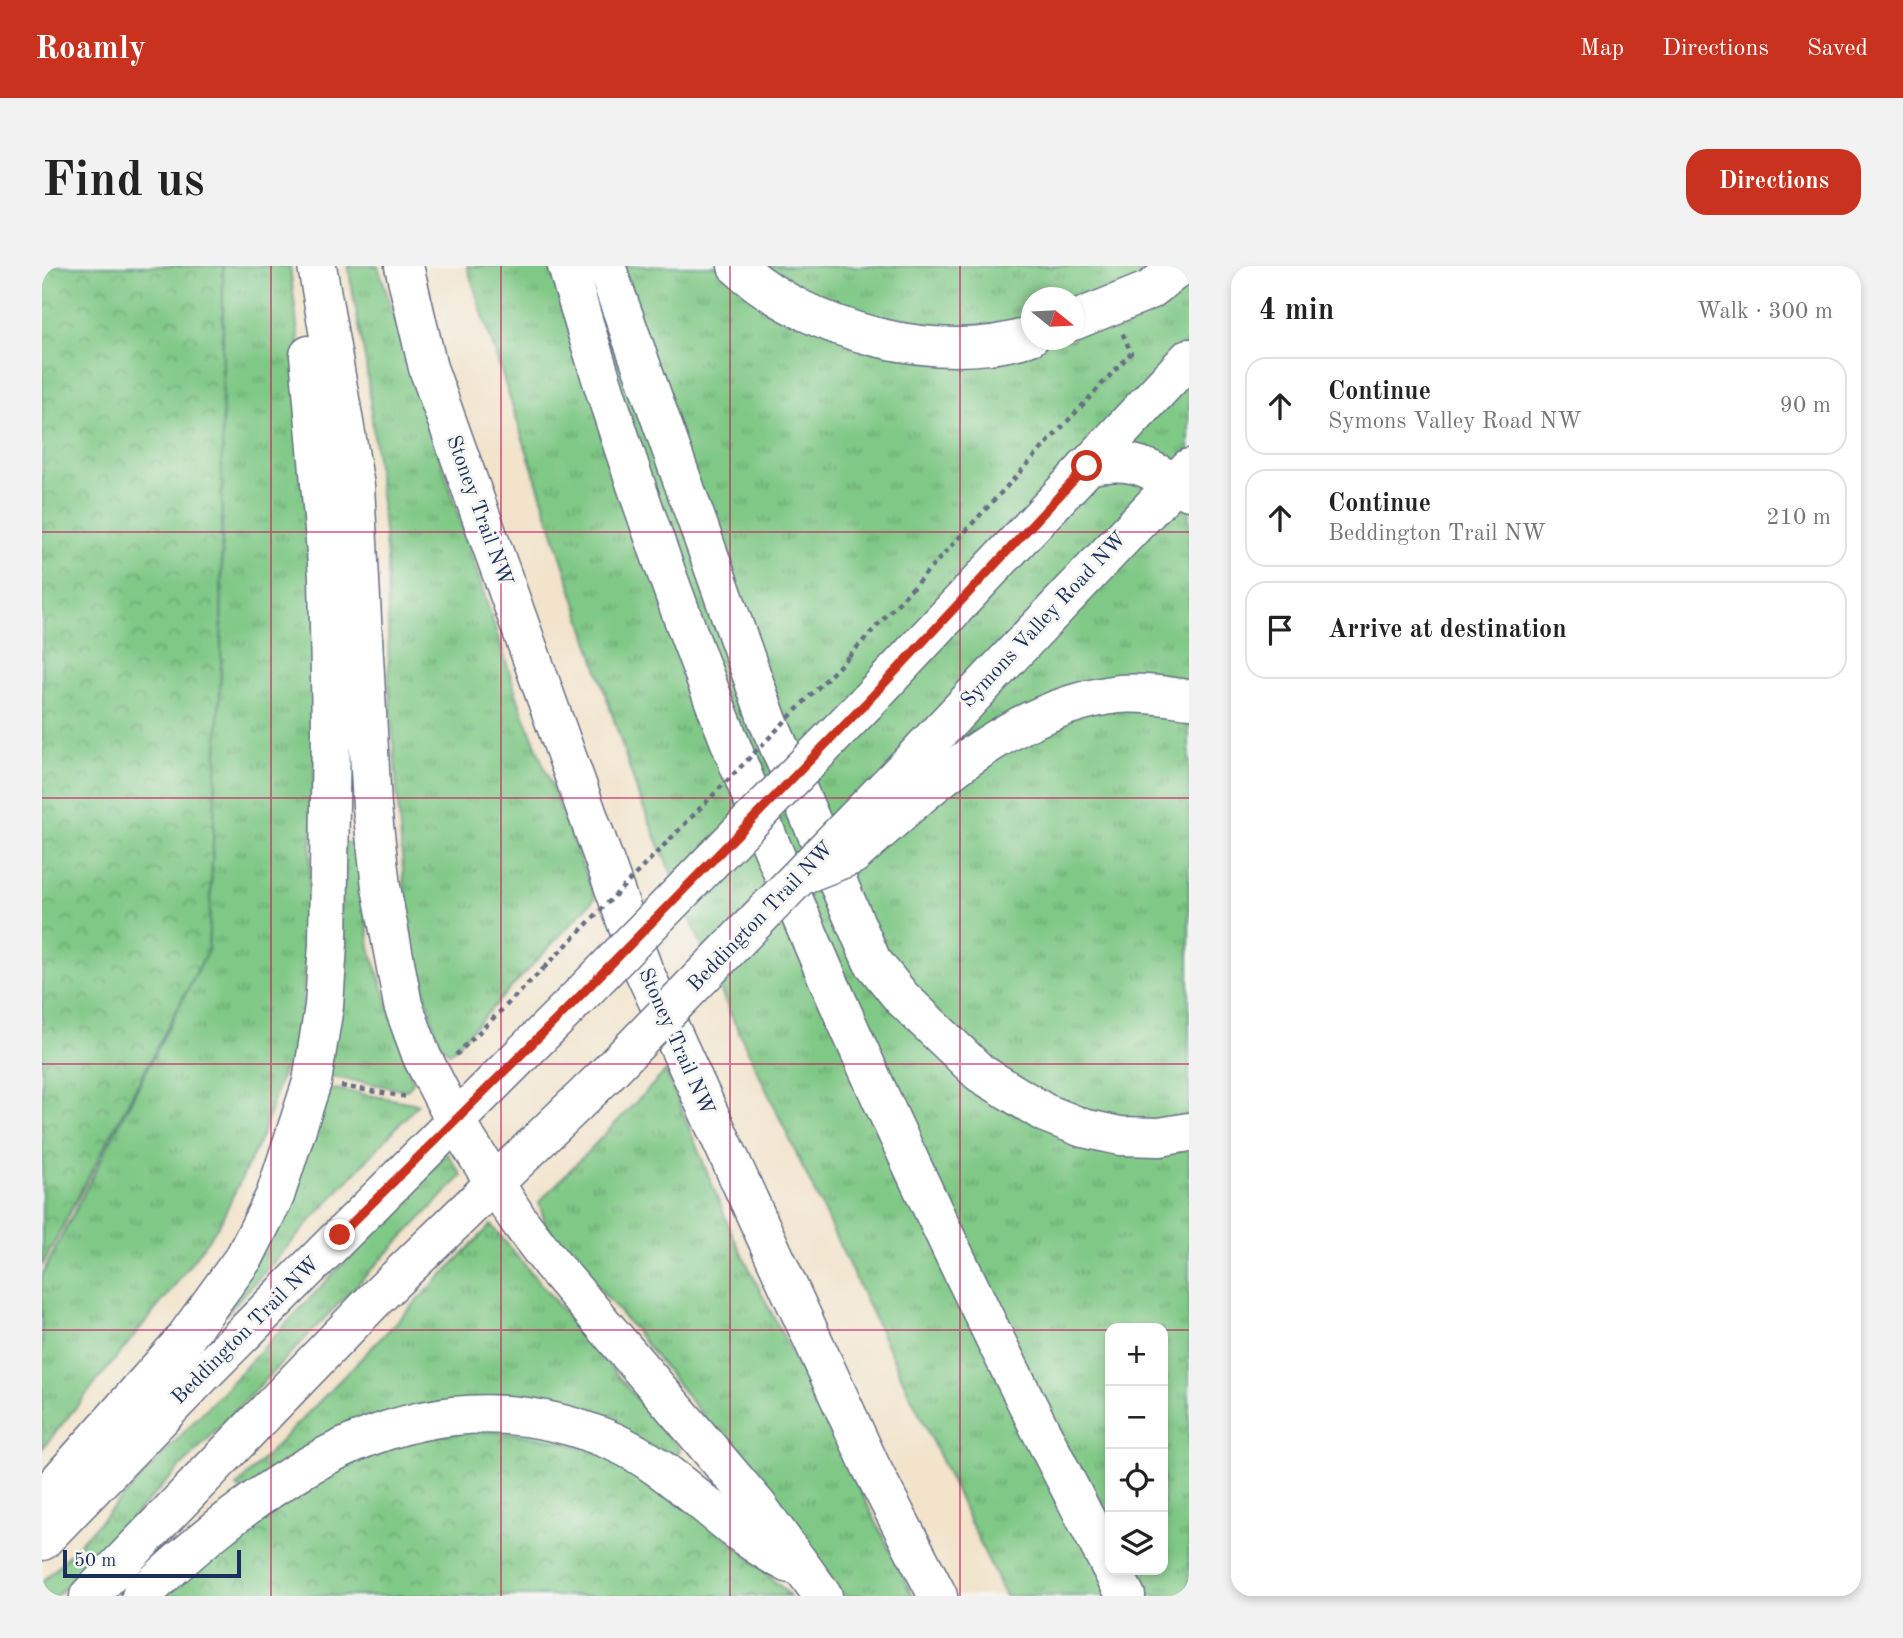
<!DOCTYPE html>
<meta charset="utf-8">
<style>
:root{--surface:#fff;--page:#f2f2f2;--text:#222;--muted:#767676;--line:#e0e0e0;--accent:#c8321e}
body{margin:0;font-family:"Old Standard TT",serif;background:var(--page);color:var(--text)}
.controls{position:absolute;right:21px;bottom:21px;display:grid;overflow:hidden;border-radius:14px;box-shadow:0 4px 10px #0003}
.controls button{width:63px;height:63px;display:grid;place-items:center;padding:0;border:0;border-bottom:2px solid var(--line);background:var(--surface);color:var(--text);font:35px sans-serif}
.compass{position:absolute;left:979px;top:21px;width:63px;height:63px;border-radius:50%;background:var(--surface);box-shadow:0 4px 10px #0003;rotate:108deg}
.scale{position:absolute;left:21px;bottom:18px;width:178px;box-sizing:border-box;padding-left:7px;border:4px solid #1b2f5e;border-top:0;font-size:19px;line-height:24px;white-space:nowrap;color:#1b2f5e;-webkit-text-stroke:5px #f6f6f2;paint-order:stroke}
.stop{position:absolute;width:21px;height:21px;margin:-16px;border:5px solid #c8321e;border-radius:50%;background:#fff}
.stop.end{background:#c8321e;border-color:#fff;box-shadow:0 2px 7px #0008}
.list{margin:0;padding:0;list-style:none}
h2{display:flex;justify-content:space-between;align-items:center;height:91px;margin:0;padding:0 28px;font-size:30px}
h2 small{font-size:23px;font-weight:400;color:var(--muted)}
.list li{display:grid;grid-template-columns:46px 1fr auto;gap:21px;align-items:center;box-sizing:border-box;height:98px;margin:0 14px 14px;padding:0 14px;border:2px solid var(--line);border-radius:21px}
.list b{display:block;font-size:26px;white-space:nowrap}
.list p{margin:0;font-size:23px;white-space:nowrap;color:var(--muted)}
.list em{font-size:23px;font-style:normal;color:var(--muted)}
.icon{flex:none;width:38px;height:38px;fill:none;stroke:currentColor;stroke-width:2;stroke-linecap:round;stroke-linejoin:round}
.map{position:relative;flex:none;width:1147px;height:1330px;overflow:hidden;border-radius:21px}
header{display:flex;align-items:center;gap:42px;box-sizing:border-box;height:98px;padding:0 35px;background:var(--accent);color:#fff}
header strong{font-size:33px}
nav{display:flex;gap:38px;margin-inline-start:auto;font-size:24px}
.intro{display:flex;align-items:center;justify-content:space-between;box-sizing:border-box;height:168px;padding:0 42px}
h1{margin:0;font-size:49px}
.button{padding:18px 32px;border-radius:21px;background:var(--accent);color:#fff;font-size:24px;font-weight:700}
main{display:flex;gap:42px;padding:0 42px}
aside{flex:1;background:var(--surface);border-radius:21px;box-shadow:0 4px 10px #0003}
.map>svg:first-child{display:block}
.grass{fill:url(#grass-tufts);stroke:#4d7c72;stroke-width:2;fill-rule:evenodd}
.park{fill:url(#park-crowns);stroke:#4d7c72;stroke-width:2}
.lines{fill:none;stroke-linecap:round;stroke-linejoin:round}
.secondary-casing{stroke:#666e84;stroke-width:41}
.highway-casing{stroke:#666e84;stroke-width:41}
.path{stroke:#666e84;stroke-width:4.5;stroke-dasharray:5 5;stroke-linecap:butt}
.secondary{stroke:#fff;stroke-width:38}
.highway{stroke:#fff;stroke-width:38}
.secondary-bridge-casing{stroke:#666e84;stroke-width:41;stroke-linecap:butt}
.highway-bridge-casing{stroke:#666e84;stroke-width:41;stroke-linecap:butt}
.path-bridge{stroke:#666e84;stroke-width:4.5;stroke-dasharray:5 5;stroke-linecap:butt}
.secondary-bridge{stroke:#fff;stroke-width:38}
.highway-bridge{stroke:#fff;stroke-width:38}
.route{stroke:#c8321e;stroke-width:9}
.grid{fill:none;stroke:#c2185b;stroke-width:2;stroke-opacity:0.55}
.labels{text-anchor:middle;dominant-baseline:central;stroke-width:6;stroke-linejoin:round;paint-order:stroke}
.street-label{font-size:21px;fill:#1b2f5e;stroke:#f6f6f2}
</style>
<header>
<strong>Roamly</strong>
<nav><a>Map</a><a>Directions</a><a>Saved</a></nav>
</header>
<div class="intro"><h1>Find us</h1><a class="button">Directions</a></div>
<main>
<div class="map">
<svg width="1147" height="1330" viewBox="0 0 1147 1330">
<defs>
<pattern id="grass-tufts" width="24" height="20" patternUnits="userSpaceOnUse" patternTransform="scale(1.75)"><rect width="24" height="20" fill="#7fc885"/><path d="M3 7l-1-3M5 7V3M7 7l1-3M15 17l-1-3M17 17v-4M19 17l1-3" fill="none" stroke="#67a370"/></pattern>
<pattern id="park-crowns" width="20" height="18" patternUnits="userSpaceOnUse" patternTransform="scale(1.75)"><rect width="20" height="18" fill="#7fc885"/><path d="M2 6a3 3 0 1 1 6 0M12 15a3 3 0 1 1 6 0" fill="none" stroke="#67a370"/></pattern>
</defs>
<rect width="100%" height="100%" fill="#f6f6f2"/>
<filter id="ink" filterUnits="userSpaceOnUse"><feTurbulence type="fractalNoise" baseFrequency=".0143" numOctaves="2"/><feDisplacementMap in="SourceGraphic" scale="14" xChannelSelector="R" yChannelSelector="G"/><feConvolveMatrix kernelMatrix="1 2 1 2 8 2 1 2 1" color-interpolation-filters="sRGB"/></filter>
<filter id="wash" filterUnits="userSpaceOnUse"><feTurbulence type="fractalNoise" baseFrequency=".00686" numOctaves="4" result="noise"/><feDisplacementMap in="SourceGraphic" scale="28" xChannelSelector="R" yChannelSelector="G"/><feGaussianBlur stdDeviation="1.57" result="paint"/><feColorMatrix in="noise" values="0 0 0 0 0 0 0 0 0 0 0 0 0 0 0 0 0 1.4 0 .05"/><feComposite in="paint" operator="in"/></filter>
<g filter="url(#wash)">
<rect width="100%" height="100%" fill="#f2e3ca"/>
<!-- grass -->
<path class="grass" d="M181,0H248C259,92 271,187 273,280C279,453 267,627 257,800L241,804L220,870L178,957L128,1026L0,1183V1009L166,684L179,399Z
M306,0H336L477,436L553,632L408,787L396,776L365,657L347,418L345,292L324,98Z
M425,0H1147V1330H963L689,749L597,531ZM989,32H1031V74H989ZM1068,1062H1121V1304H1068Z
M303,577H315L328,682L371,816L365,824L284,810Z
M624,805L691,970L871,1330H803L591,1062L504,960L497,936Z
M293,823L376,838L183,1049L282,826Z
M405,887L420,910L14,1330H0V1317Z
M449,959L638,1184L632,1193L204,1227L194,1221Z"/>
<!-- park -->
<path class="park" d="M0,0H181L179,399L166,684L0,1000Z
M452,1166C483,1170 516,1174 546,1184C619,1208 694,1277 748,1330H122C190,1273 279,1195 367,1174C395,1168 424,1167 452,1166Z"/>
</g>
<g filter="url(#ink)">
<g class="lines">
<!-- secondary casing -->
<g class="secondary-casing">
<path id="secondary" d="M823,438L1147,92
M858,507L1147,202
M0,1275L160,1109L528,740
M47,1330L334,1032L563,810"/>
</g>
<!-- highway casing -->
<g class="highway-casing">
<path id="highway" d="M275,0L313,220L330,541L339,621L361,739L380,791L413,855L477,955L509,997L715,1239L781,1330
M362,0L386,102L601,703L829,1201L896,1330
M525,0C656,452 851,883 1068,1300
M564,0L726,455L830,695L860,732L938,807L1003,847L1041,862L1078,870L1118,871L1147,866
M695,0C766,66 897,100 989,70
M1031,55L1108,24L1139,0
M1045,200C1092,190 1107,202 1147,225
M873,534C931,484 999,437 1077,428C1100,426 1124,430 1147,433
M0,1234L141,1075L203,990L233,930L270,816L282,740L286,678L289,462L286,310L267,89
M1070,1304L1084,1330
M99,1330C229,1207 383,1095 570,1175C637,1204 683,1267 748,1298"/>
</g>
<!-- path -->
<path class="path" d="M807,390L1089,87L1080,66
M414,789L502,702
M299,820L366,831"/>
<!-- secondary -->
<use href="#secondary" class="secondary"/>
<!-- highway -->
<use href="#highway" class="highway"/>
<!-- secondary-bridge casing -->
<g class="secondary-bridge-casing">
<path id="secondary-bridge" d="M528,740L823,438
M563,810L858,507"/>
</g>
<!-- highway-bridge casing -->
<g class="highway-bridge-casing">
<path id="highway-bridge" d="M760,609L811,589L873,534"/>
</g>
<!-- path-bridge -->
<path class="path-bridge" d="M502,702L807,390"/>
<!-- secondary-bridge -->
<use href="#secondary-bridge" class="secondary-bridge"/>
<!-- highway-bridge -->
<use href="#highway-bridge" class="highway-bridge"/>
</g>
</g>
<g class="lines" filter="url(#ink)">
<!-- route -->
<path class="route" d="M298,969L528,740L823,438L1045,200"/>
</g>
<!-- grid -->
<path class="grid" d="M229,0V1330M459,0V1330M688,0V1330M918,0V1330M0,266H1147M0,532H1147M0,798H1147M0,1064H1068M1121,1064H1147"/>
<g class="labels">
<!-- street labels -->
<g class="street-label">
<text transform="translate(437 245) rotate(70)">Stoney Trail NW</text>
<text transform="translate(1002 354) rotate(-47)">Symons Valley Road NW</text>
<text transform="translate(719 651) rotate(-46)">Beddington Trail NW</text>
<text transform="translate(634 776) rotate(66)">Stoney Trail NW</text>
<text transform="translate(204 1065) rotate(-45)">Beddington Trail NW</text>
</g>
</g>
</svg>
<div class="controls">
<button>+</button>
<button>−</button>
<button><svg class="icon" aria-label="locate" viewBox="0 0 24 24"><circle cx="12" cy="12" r="6"/><path d="M12 2v4M12 18v4M2 12h4M18 12h4"/></svg></button>
<button><svg class="icon" aria-label="layers" viewBox="0 0 24 24"><path d="M12 4l9 5-9 5-9-5zM3 14l9 5 9-5"/></svg></button>
</div>
<svg class="compass" viewBox="-18 -18 36 36"><path d="M0-13l5 13h-10z" fill="#e53935"/><path d="M0 13l5-13h-10z" fill="#767676"/></svg>
<div class="scale">50 m</div>
<div class="stop" style="left:1045px;top:200px"></div>
<div class="stop end" style="left:298px;top:969px"></div>
</div>
<aside>
<h2>4 min<small>Walk · 300 m</small></h2>
<ul class="list">
<li><svg class="icon" aria-label="ahead" viewBox="0 0 24 24"><path d="M12 20V5M6 11l6-6 6 6"/></svg><div><b>Continue</b><p>Symons Valley Road NW</p></div><em>90 m</em></li>
<li><svg class="icon" aria-label="ahead" viewBox="0 0 24 24"><path d="M12 20V5M6 11l6-6 6 6"/></svg><div><b>Continue</b><p>Beddington Trail NW</p></div><em>210 m</em></li>
<li><svg class="icon" aria-label="arrive" viewBox="0 0 24 24"><path d="M6 21V4h12l-3 4 3 4H6"/></svg><div><b>Arrive at destination</b></div></li>
</ul>
</aside>
</main>
